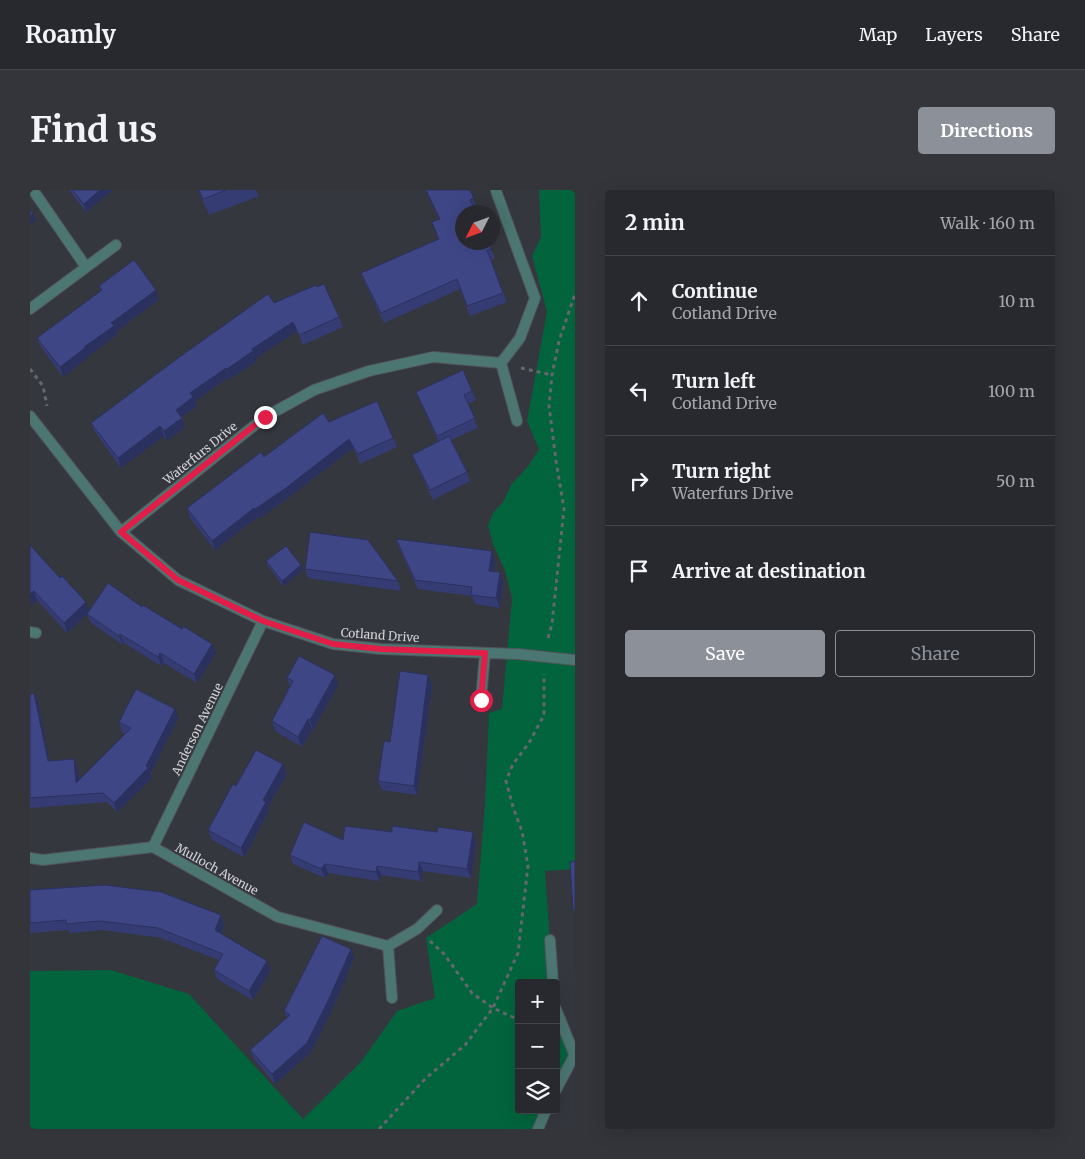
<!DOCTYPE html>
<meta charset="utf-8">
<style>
:root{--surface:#28292e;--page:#34353a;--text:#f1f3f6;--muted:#a5a6aa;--line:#44454a;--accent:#8c9099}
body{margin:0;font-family:Merriweather,serif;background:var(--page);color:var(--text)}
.controls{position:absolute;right:15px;bottom:15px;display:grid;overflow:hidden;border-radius:5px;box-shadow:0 5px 20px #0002}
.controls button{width:45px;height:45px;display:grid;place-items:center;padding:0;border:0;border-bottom:1px solid var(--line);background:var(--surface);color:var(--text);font:25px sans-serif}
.compass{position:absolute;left:425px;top:15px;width:45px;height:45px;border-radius:50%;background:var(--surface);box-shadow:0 5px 20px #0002;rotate:228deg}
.stop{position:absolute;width:15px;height:15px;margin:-11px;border:4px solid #e11d48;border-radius:50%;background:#fff}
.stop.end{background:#e11d48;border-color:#fff;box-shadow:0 1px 5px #0008}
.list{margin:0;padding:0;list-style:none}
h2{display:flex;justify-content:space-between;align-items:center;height:65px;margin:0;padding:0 20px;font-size:21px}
h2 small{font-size:16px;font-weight:400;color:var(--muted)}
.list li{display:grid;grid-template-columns:32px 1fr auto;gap:15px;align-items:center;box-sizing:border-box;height:90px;padding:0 20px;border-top:1px solid var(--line)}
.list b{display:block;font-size:19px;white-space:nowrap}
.list p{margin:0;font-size:16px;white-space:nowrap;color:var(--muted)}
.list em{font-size:16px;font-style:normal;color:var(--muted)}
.actions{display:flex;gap:10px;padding:15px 20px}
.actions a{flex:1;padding:11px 0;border:1px solid var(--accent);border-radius:5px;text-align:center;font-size:18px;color:var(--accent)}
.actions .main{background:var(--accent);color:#fff}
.icon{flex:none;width:28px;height:28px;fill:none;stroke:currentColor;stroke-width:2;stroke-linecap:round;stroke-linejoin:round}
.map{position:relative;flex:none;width:545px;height:939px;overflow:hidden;border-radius:5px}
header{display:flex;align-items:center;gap:30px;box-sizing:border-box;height:70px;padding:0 25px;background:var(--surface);border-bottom:1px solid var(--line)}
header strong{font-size:24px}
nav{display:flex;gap:28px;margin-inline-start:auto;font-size:18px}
.intro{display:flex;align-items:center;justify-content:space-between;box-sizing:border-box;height:120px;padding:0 30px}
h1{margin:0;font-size:35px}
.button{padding:12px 22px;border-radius:5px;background:var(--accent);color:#fff;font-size:18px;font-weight:700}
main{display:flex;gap:30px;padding:0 30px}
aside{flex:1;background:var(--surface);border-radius:5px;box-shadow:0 5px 20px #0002}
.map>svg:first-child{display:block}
.green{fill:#02643c}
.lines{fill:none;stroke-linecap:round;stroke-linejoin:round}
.lane-casing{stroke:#51535a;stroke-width:12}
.street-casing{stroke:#51535a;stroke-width:12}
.path{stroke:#65676e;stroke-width:3;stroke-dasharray:4 4;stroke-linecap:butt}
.lane{stroke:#4b7672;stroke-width:10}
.street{stroke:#4b7672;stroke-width:10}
.wall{fill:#353c73}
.shaded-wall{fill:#2b315e}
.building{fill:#3e4686;stroke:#2b315e}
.route{stroke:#e11d48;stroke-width:6}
.labels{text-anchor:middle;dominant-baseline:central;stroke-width:4;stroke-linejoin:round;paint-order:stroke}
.street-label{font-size:12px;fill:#d2d3d8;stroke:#35373e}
</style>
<header>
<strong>Roamly</strong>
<nav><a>Map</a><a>Layers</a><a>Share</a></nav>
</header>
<div class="intro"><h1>Find us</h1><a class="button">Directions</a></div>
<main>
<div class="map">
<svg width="545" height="939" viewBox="0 0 545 939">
<rect width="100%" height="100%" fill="#35373e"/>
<!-- green -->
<path class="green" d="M509,0H545V679L515,681L523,793H489V920H516L508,939H0V781L81,780L159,804L273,929L331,872L367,821L405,808L396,748L447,714L455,614L459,523L472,519L482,408L475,381L463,354L458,336L463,323L473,312L481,295L499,275L509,259L497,231L517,122L502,66L511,47Z
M526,819L544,864L526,900Z"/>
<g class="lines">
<!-- lane casing -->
<g class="lane-casing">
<path id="lane" d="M520,750L523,793
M508,939L516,920"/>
</g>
<!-- street casing -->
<g class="street-casing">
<path id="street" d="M3,0L56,77
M0,119L86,55
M471,173L487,231
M0,226L91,342L148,390L233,431L303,454L351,459L488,464L545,470
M91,342L235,227L284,200L339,181L403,167L471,173L490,148L505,108L466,1
M0,442L6,443
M451,510L455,463
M123,657L233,431
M0,668L13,670L123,657L248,727L358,756L387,739L407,720
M358,756L362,808
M526,819L544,864
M526,900L545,864"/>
</g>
<!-- path -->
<path class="path" d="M491,178L522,185
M0,179L13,196L17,216
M518,448L522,434L534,319L526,271L519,216L522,185L529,151L545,104
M400,751L414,764L442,803L463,818L489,830
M349,939L395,889L435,855L463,818L488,763L498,676L492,641L483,617L476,591L483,574L499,553L514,525V484"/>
<!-- lane -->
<use href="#lane" class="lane"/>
<!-- street -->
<use href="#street" class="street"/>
</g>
<!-- wall -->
<path class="wall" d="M39,0H83L56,22Z
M168,0H226L229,6L179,25Z
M395,0H440L447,18L444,20L465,68L461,70L477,112L440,126L430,99L354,133L335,93L331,83L408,49L402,32L409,29Z
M69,96L129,109L86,142L87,145L58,166V167L33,187L11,157L7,148L71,101Z
M287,97L309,127L313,137L273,155L267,141L226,168L227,171L200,189L199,187L165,211L167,216L152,227L155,237L137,251L134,246L91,278L65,242L61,233L244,113Z
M442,201L446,210L438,214L448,238L421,250L437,282L440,291L403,310L386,274L382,265L408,251L390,211L386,202Z
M299,232L363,248L367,257L330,274L323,258L259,307L229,329L228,327L185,360L160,328L157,318L234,267Z
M366,349L465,370L464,381L470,382L473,392L470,418L445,414L442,406L388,399L369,358Z
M0,355L59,421L112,417L152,439L182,454L186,463L167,493L134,473L131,476L94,453L93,455L61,433L57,424L37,443L7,410L1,416Z
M236,371L271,375L273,380L253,396L238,376Z
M275,379L368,391L371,401L278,388Z
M257,488L308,495L283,540L282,539L272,557L245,541L242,531L260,497Z
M402,495L387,605L352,600L348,591L360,552Z
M4,503L8,512L19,571L48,579L49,591L95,544L92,542L89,532L145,519L148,528L120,584L122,588L87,622L77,612L0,618V504Z
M253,574L257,584L238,617L239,621L214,667L182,650L178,640L206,596Z
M362,642H443L446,652L441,688L393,681L391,691L351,685L350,691L298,683L295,688L263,674L260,665L313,650Z
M0,700L191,725L194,735L191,743L241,780L223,810L187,789L184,780L189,770L131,748L73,740L40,743L39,740L0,743Z
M321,759L324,768L302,820L281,862L245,894L224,869L220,860L257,828L254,821Z"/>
<!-- shaded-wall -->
<path class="shaded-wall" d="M70,0H83L56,22L54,14Z
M3,24L6,31L0,34V26Z
M126,100L129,109L86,142L87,145L58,166V167L33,187L30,177L81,133Z
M263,132L267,141L226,168L227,171L200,189L197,179L222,159Z
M196,178L199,187L165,211L167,216L149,229L146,220L160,203Z
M152,228L155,237L137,251L134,241Z
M130,236L134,246L91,278L88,268Z
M319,249L323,258L259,307L229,329L225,319Z
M224,318L228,327L185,360L182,351Z
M462,361L465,370L462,390L459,381Z
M271,375L273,380L253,396L252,391Z
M470,382L473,392L470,418L466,408Z
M4,401L7,410L1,416L0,404Z
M56,412L59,422L37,443L34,433Z
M90,444L94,453L93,455L89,446Z
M182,454L186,463L167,493L164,484Z
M130,463L134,473L131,476L128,467Z
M305,485L308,495L283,540L280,530Z
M398,485L402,495L387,605L384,596Z
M4,503L8,512L21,581L18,571Z
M145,519L148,528L120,584L122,588L87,622L84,613L116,576Z
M278,529L282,539L272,557L268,547Z
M44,569L48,579L50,603L46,593Z
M253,574L257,584L238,617L239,621L214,667L211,658L233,610Z
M443,642L446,652L441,688L437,679Z
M389,672L393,681L391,691L388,682Z
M295,674L298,683L295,688L291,679Z
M347,676L351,685L350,691L346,682Z
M191,725L194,735L189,749L185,740Z
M321,759L324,768L302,820L281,862L245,894L242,884Z
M237,771L241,780L223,810L219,801Z"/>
<!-- building -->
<path class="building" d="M42,0H70L54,14Z
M169,0H196L173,9Z
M396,0H440L444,8L440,10L446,22H432V52H459L461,59L457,60L473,103L437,116L427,89L351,123L331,83L409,49L402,32L410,29Z
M0,19L3,24L0,26Z
M104,70L126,100L81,133L84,136L54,157L55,158L30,177L7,148L72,100L69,96Z
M294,94L309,127L269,145L263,132L222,159L223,161L197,179L196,178L160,203L163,207L146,220L152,228L134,241L130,236L88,268L61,233L144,171L238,104L244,113L286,95L287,97Z
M433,180L442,201L434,205L445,228L407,246L386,202Z
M347,211L363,248L327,264L319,249L256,298L225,319L224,318L182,351L157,318L231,262L234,267L293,223L299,232Z
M419,246L437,282L400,300L382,265Z
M280,342L338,350L368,391L275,379Z
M366,349L462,361L459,381L470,382L466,408L441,405L442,397L385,390Z
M0,355L30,388L32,386L56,412L34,433L4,401L0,404Z
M256,356L271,375L252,391L236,371Z
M78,393L112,417L113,415L152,439L153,436L182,454L164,484L130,463L128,467L90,444L89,446L57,424Z
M269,466L305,485L280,530L278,529L268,547L242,531L263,491L257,488Z
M370,481L398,485L384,596L348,591L354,551L360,552Z
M106,499L145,519L116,576L118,578L84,613L73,603L0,608V504L4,503L18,571L44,569L46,593L101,538L89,532Z
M226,560L253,574L233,610L236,612L211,658L178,640L203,594L206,596Z
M274,632L313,650L315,636L362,642V636L407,642L408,637L443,642L437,679L389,672L388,682L347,676L346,682L295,674L291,679L260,665Z
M545,671V720H543L540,672Z
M75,695L131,702L191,725L185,740L237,771L219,801L184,780L193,764L128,738L70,731L36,734V730L0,733V700Z
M292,746L321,759L298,811L277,853L242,884L220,860L260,825L254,821Z"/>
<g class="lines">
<!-- route -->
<path class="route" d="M235,227L91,342L148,390L233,431L303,454L351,459L455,463L451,510"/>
</g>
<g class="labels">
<!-- street labels -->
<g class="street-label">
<text transform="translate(170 263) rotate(-39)">Waterfurs Drive</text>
<text transform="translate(350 445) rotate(4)">Cotland Drive</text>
<text transform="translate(167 539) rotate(-64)">Anderson Avenue</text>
<text transform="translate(187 679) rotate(29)">Mulloch Avenue</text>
</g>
</g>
</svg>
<div class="controls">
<button>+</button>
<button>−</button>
<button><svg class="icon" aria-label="layers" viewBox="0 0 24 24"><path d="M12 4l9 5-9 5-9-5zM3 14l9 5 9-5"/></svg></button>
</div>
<svg class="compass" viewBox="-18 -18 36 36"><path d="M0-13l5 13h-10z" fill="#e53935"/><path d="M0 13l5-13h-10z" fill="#a5a6aa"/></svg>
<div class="stop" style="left:451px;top:510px"></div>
<div class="stop end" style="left:235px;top:227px"></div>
</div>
<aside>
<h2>2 min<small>Walk · 160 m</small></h2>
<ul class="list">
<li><svg class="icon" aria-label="ahead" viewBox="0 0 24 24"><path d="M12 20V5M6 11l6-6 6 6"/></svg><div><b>Continue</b><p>Cotland Drive</p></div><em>10 m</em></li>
<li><svg class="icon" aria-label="left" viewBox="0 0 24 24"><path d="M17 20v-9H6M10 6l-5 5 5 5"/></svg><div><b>Turn left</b><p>Cotland Drive</p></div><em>100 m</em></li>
<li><svg class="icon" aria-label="right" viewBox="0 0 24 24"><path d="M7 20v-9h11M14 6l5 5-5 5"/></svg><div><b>Turn right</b><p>Waterfurs Drive</p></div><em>50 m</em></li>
<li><svg class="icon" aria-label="arrive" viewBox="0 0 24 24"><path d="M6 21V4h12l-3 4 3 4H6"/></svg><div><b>Arrive at destination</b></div></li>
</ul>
<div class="actions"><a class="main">Save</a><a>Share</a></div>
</aside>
</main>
